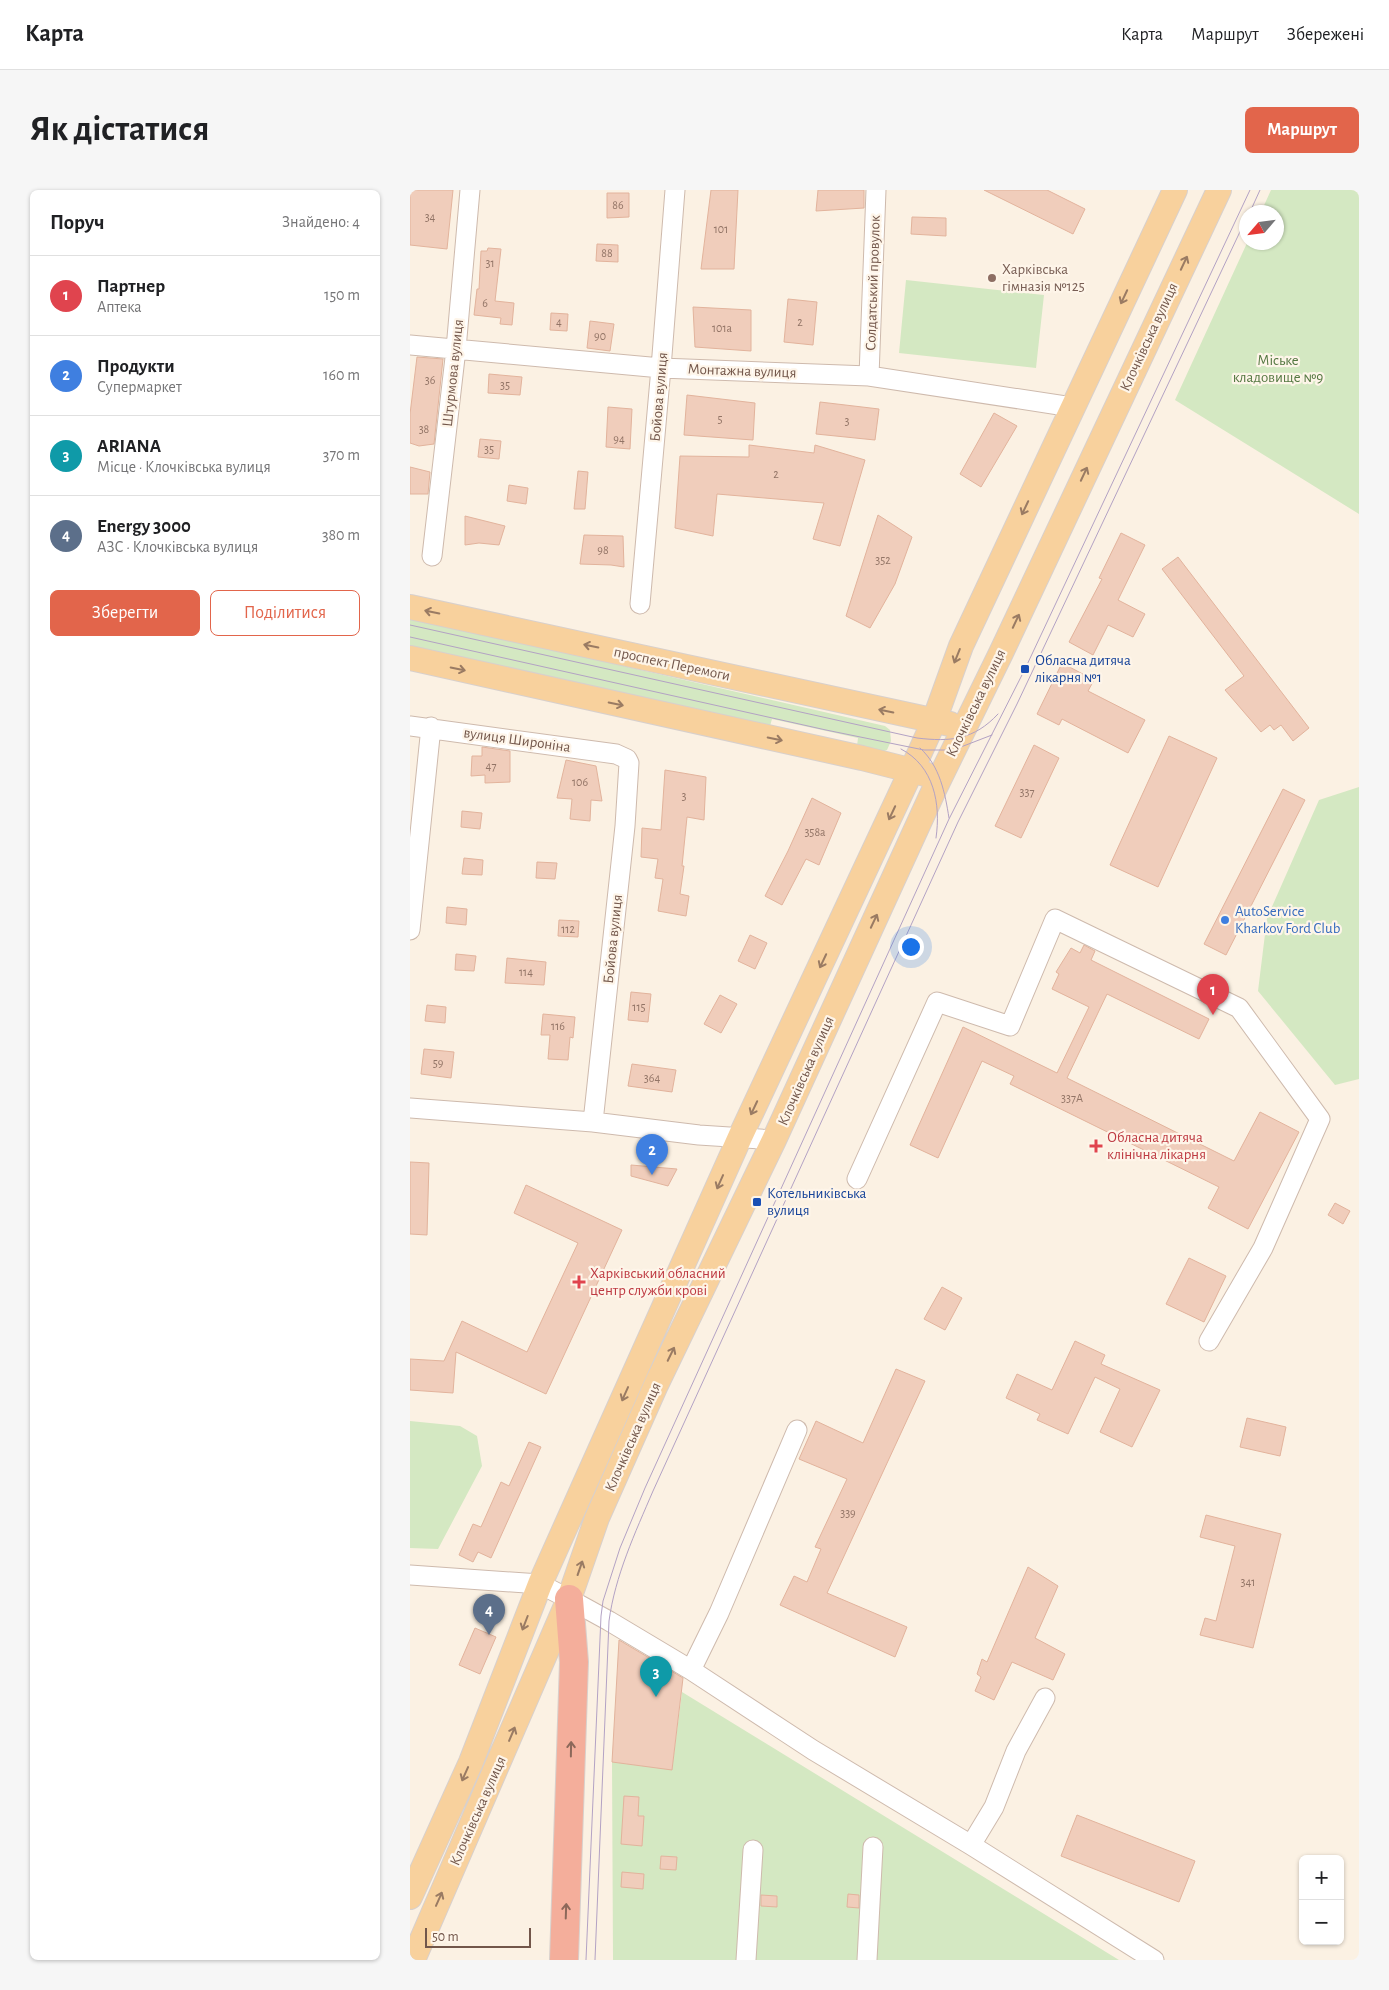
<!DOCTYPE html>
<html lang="uk">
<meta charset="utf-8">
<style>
:root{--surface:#fff;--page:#f6f6f6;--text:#202124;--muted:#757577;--line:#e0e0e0;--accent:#e2654b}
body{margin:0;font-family:"Alegreya Sans",sans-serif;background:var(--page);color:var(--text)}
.controls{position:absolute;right:15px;bottom:15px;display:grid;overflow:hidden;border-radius:8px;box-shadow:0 1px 4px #0004}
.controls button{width:45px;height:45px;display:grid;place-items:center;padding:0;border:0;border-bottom:1px solid var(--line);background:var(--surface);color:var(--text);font:25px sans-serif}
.compass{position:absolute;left:829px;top:15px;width:45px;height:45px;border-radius:50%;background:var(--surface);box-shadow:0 1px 4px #0004;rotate:242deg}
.scale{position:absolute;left:15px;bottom:12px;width:106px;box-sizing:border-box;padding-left:5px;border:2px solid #72564a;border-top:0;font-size:14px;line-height:18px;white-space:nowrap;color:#72564a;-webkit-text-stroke:4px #fef5e9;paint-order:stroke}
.you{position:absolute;left:500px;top:756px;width:18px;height:18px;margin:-12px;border:4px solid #fff;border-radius:50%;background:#1a73e8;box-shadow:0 0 0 8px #1a73e833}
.badge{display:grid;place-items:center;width:32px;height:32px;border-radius:50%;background:var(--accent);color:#fff;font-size:16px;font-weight:700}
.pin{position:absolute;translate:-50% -41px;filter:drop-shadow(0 1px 2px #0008)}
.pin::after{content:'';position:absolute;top:26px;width:18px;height:15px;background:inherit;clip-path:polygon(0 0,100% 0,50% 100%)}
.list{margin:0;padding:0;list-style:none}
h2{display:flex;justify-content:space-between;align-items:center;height:65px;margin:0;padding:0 20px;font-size:21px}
h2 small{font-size:16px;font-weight:400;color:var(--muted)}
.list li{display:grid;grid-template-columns:32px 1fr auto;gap:15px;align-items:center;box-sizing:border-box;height:80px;padding:0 20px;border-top:1px solid var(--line)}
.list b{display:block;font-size:19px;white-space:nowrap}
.list p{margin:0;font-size:16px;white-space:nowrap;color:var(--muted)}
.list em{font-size:16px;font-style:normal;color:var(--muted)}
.actions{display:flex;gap:10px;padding:15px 20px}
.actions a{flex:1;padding:11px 0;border:1px solid var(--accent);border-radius:8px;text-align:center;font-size:18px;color:var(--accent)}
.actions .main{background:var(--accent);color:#fff}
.map{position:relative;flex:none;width:949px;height:1770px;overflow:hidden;border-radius:8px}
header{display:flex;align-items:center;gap:30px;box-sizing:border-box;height:70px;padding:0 25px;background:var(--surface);border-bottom:1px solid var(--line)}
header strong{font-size:24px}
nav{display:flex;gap:28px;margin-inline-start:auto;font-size:18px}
.intro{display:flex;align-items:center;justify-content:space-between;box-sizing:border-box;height:120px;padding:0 30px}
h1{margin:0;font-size:35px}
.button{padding:12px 22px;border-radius:8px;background:var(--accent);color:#fff;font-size:18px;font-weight:700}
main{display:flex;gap:30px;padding:0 30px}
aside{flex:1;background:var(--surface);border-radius:8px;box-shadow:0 1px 4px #0004}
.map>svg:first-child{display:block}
.green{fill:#d4e8c2}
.building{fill:#f0cdbb;stroke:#e2b39c}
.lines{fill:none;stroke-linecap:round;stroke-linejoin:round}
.minor-casing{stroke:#cebaad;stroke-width:21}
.major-casing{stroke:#d8d0cc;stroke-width:26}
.highway-casing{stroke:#d8d0cc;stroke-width:30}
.minor{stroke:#fff;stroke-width:19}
.major{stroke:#f8d19d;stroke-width:24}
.highway{stroke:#f4ae9b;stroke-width:28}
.tram{stroke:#b3a2c4;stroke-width:1}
.oneway{stroke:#9a7b63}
.oneway2{stroke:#8c685a}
.education-dot{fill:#8d6e63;stroke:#fef5e9;stroke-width:2}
.transit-dot{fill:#1a4fb4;stroke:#fef5e9;stroke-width:2}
.shop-dot{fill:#3f7fe0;stroke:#fef5e9;stroke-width:2}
.health-dot{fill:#e0444e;stroke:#fef5e9;stroke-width:2}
.labels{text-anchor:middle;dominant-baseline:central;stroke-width:4.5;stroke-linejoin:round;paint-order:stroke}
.number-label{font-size:12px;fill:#927466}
.education-label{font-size:15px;fill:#785e54;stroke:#fef5e9;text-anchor:start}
.street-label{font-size:15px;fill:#72564a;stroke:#fef5e9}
.park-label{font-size:15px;fill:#557842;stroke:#fef5e9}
.transit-label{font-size:15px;fill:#164399;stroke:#fef5e9;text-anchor:start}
.shop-label{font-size:15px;fill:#366cbe;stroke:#fef5e9;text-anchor:start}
.health-label{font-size:15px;fill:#be3a42;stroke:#fef5e9;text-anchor:start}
</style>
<header>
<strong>Карта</strong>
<nav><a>Карта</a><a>Маршрут</a><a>Збережені</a></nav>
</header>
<div class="intro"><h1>Як дістатися</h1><a class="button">Маршрут</a></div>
<main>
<aside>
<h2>Поруч<small>Знайдено: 4</small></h2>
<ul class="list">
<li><span class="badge" style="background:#e0444e">1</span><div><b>Партнер</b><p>Аптека</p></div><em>150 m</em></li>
<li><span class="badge" style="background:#3f7fe0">2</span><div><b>Продукти</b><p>Супермаркет</p></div><em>160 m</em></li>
<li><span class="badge" style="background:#0f9aa8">3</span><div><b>ARIANA</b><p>Місце · Клочківська вулиця</p></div><em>370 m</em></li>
<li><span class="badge" style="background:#5c6f8a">4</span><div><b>Energy 3000</b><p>АЗС · Клочківська вулиця</p></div><em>380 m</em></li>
</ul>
<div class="actions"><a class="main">Зберегти</a><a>Поділитися</a></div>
</aside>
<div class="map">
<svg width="949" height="1770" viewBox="0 0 949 1770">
<rect width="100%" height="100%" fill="#fbf1e3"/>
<!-- green -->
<path class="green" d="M861,0H949V324L765,210L837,53L866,52V22H851Z
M496,90L634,105L626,178L489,163Z
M0,427L475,536L480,540L481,551L477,560L471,562L447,556L448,548L362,529L360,536L0,458Z
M949,597V889L925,895L848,801L857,728L909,610Z
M0,1231L50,1236L67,1246L72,1276L28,1359L0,1358Z
M272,1502L709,1770H203L202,1572L262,1579Z"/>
<!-- building -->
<path class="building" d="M0,0H43L37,59L0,55Z
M301,0H328L324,79H291Z
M408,0H454V18L406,21Z
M574,0H637L675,19L663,44Z
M197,3H219V27L197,28Z
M502,27L536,28V46L501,44Z
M187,54L208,55V72L186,71Z
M78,58L91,59L85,111L104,113L102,135L90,134L91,128L64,125L67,99H69L71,61H77Z
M378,109L407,112L403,155L374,152Z
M283,117L341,120V161L285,157Z
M141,123L158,124L157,141L140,140Z
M180,131L204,134L200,161L177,158Z
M7,167L33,169L24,254L9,256L0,253V224Z
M79,184L112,187L110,205L78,203Z
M277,205L345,213L343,250L274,245Z
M410,212L469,219L465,250L406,244Z
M198,217L222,219L220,259L196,257Z
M584,223L607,236L571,297L550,284Z
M70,249L91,251L89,269L68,267Z
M339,255L404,263L405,255L455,270L430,356L403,349L414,313L307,304L303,346L265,338L270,266L339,267Z
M0,277L20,282L18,304H0Z
M168,281L178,282L175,319H164Z
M99,295L118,298L116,314L97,311Z
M468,325L502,347L485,394L460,438L436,426Z
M55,326L95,336L89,355L69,353L55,355Z
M711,343L735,355L708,410L735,424L723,447L698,435L683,465L659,452L692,389L689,388Z
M174,345L213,346L214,377L201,375L170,374Z
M768,367L899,538L883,551L871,535L864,540L860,535L851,542L815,500L834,486L752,379Z
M652,473L684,490L678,501L735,530L718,563L652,529L649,535L627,524Z
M759,546L807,568L748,697L700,675Z
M624,555L649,568L611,648L585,636Z
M72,557L100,561V592L75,593V585L61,586L62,566H72Z
M156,570L186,576L192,611L181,610L180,631L160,629L162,609L147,608Z
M255,580L296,587L294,630L277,627L272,676H274L270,704L279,706L276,726L248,721L253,689L245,688L248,669L231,667L232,638L251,640Z
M873,599L895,610L816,765L794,754Z
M402,608L431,623L409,675L396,669L372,715L355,706L378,661Z
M52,621L72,623L70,639L51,637Z
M54,668L73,670L72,685L52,684Z
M127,672L147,673L145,689L126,688Z
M37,717L57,719L56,735L36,733Z
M149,730L169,731L168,747L148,746Z
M340,745L357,753L345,779L328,771Z
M674,755L685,761L681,770L799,829L789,849L697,804L657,888L824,971L850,922L889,942L838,1039L798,1018L809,997L600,894L604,886L572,871L528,968L500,955L553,837L647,883L679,817L642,799L649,784L646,782L661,758L670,763Z
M46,764L66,766L64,781L45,780Z
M97,768L136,772L134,795L95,793Z
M221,802L241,804L238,832L218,830Z
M310,805L327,814L311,843L294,834Z
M17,815L36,817L35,833L15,831Z
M133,824L165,827L163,848L160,847L158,870L138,869L140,845H131Z
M14,859L44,862L41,888L11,884Z
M222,874L266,880L262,902L218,896Z
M0,972L19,973L17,1045L0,1044Z
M221,975L267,979L258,996L221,986Z
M116,995L212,1040L136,1204L46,1162L43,1203L0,1200V1169L34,1171L52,1131L117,1162L168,1053L104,1023Z
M925,1013L940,1021L933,1034L918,1025Z
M779,1068L816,1086L794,1132L756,1114Z
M532,1097L552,1108L535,1140L514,1129Z
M665,1151L695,1165L691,1174L750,1200L722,1257L690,1242L710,1199L685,1187L658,1244L627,1230L630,1224L596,1208L607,1184L642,1200Z
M486,1179L515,1191L417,1403L497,1437L485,1467L370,1415L384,1386L397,1392L411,1359L405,1357L437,1289L389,1269L406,1231L453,1253Z
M837,1228L876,1237L870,1266L830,1257Z
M119,1252L131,1257L81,1368L68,1362L63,1372L49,1365L63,1334L71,1337L91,1292L99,1296Z
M796,1325L871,1344L843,1458L790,1445L795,1428L806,1431L825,1356L790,1347Z
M618,1377L648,1396L625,1448L655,1464L643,1490L602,1472L584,1510L565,1501L571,1487L567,1484L572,1469L577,1472Z
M65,1438L86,1447L70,1484L49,1475Z
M209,1450L273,1488L262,1580L202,1572Z
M214,1606L229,1607L228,1626H234L232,1656L211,1654Z
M667,1625L785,1671L769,1712L651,1666Z
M251,1666L267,1667L266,1680L250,1679Z
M212,1682L234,1684L233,1699L211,1697Z
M438,1704L449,1705V1718L437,1717Z
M351,1705L367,1706V1717L351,1716Z"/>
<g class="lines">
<!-- minor casing -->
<g class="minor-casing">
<path id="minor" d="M0,155L251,178L459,186L662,217
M459,186L466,0
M22,366L46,159L60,0
M230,414L251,178L265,0
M0,536L206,564L217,569L219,573L215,636L183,932
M0,740L21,537
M0,918L183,932L289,945L364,950
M447,989L527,812L600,836L645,729L829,818L910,929L853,1058L799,1151
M0,1385L130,1394L159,1409L199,1431L281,1480L403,1560L561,1655L744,1770
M281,1480L309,1423L387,1240
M561,1655L584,1617L606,1561L635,1508
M336,1770L343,1660
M457,1770L463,1657"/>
</g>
<!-- major casing -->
<g class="major-casing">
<path id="major" d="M0,417L540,534
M0,468L452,568L515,584
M0,1707L61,1572L130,1394L330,947L511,560L524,531L551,456L765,0
M3,1770L159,1409L187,1328L246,1195L364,950L524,600L591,463L809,0"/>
</g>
<!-- highway casing -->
<g class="highway-casing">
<path id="highway" d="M154,1770L164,1472L159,1409"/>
</g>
<!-- minor -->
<use href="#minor" class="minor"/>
<!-- major -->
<use href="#major" class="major"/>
<!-- highway -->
<use href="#highway" class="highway"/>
<!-- tram -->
<path class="tram" d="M840,22L850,0
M0,435L507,548C540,552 564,550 588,524
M0,447L416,540L514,560H543L582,545
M510,558C530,576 535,603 539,628
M491,559C524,576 531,614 526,648
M176,1770L191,1426L193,1411L210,1358L235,1298L539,629L615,479L840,0
M185,1770L199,1431C205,1386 225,1343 243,1301L548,632L607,514L836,29"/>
</g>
<!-- one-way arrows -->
<defs><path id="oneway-shaft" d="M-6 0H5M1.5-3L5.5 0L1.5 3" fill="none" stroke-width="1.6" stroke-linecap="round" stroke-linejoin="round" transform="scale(1.25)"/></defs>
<g class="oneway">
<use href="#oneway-shaft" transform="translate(774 73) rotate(-65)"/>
<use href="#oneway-shaft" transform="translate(714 107) rotate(115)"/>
<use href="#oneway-shaft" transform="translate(674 284) rotate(-65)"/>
<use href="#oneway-shaft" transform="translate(615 318) rotate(115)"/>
<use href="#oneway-shaft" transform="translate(22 422) rotate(-168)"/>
<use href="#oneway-shaft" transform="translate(606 431) rotate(-65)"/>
<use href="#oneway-shaft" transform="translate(181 456) rotate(-168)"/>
<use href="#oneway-shaft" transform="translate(547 466) rotate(112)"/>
<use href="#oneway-shaft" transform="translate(48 479) rotate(12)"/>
<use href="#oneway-shaft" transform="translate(206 514) rotate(12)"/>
<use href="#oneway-shaft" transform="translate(476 521) rotate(-168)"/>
<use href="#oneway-shaft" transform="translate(365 549) rotate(12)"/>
<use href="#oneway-shaft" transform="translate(482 623) rotate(115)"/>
<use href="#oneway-shaft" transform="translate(464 731) rotate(-65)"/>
<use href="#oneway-shaft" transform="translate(413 771) rotate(115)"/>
<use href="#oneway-shaft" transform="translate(344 918) rotate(115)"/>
<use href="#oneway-shaft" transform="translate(310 992) rotate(114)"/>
<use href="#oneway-shaft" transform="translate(261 1164) rotate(-64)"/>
<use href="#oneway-shaft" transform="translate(215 1204) rotate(114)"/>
<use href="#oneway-shaft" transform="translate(170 1378) rotate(-71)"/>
<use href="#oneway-shaft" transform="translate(115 1433) rotate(111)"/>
<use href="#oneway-shaft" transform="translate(102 1544) rotate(-67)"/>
<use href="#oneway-shaft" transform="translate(55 1584) rotate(114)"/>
<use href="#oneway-shaft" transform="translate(29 1709) rotate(-66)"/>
</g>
<g class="oneway2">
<use href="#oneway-shaft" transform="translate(161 1559) rotate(-89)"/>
<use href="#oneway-shaft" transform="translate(156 1721) rotate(-88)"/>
</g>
<!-- markers -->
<circle class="education-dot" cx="582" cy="88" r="5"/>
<g class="transit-dot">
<rect x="610" y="474" width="10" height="10" rx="2.5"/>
<rect x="342" y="1007" width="10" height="10" rx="2.5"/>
</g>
<circle class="shop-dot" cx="815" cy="730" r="5"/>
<g class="health-dot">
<path d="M683.5 948.5h5v5h5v5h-5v5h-5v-5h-5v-5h5z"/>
<path d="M166.5 1084.5h5v5h5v5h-5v5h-5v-5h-5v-5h5z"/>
</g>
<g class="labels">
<!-- number labels -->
<g class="number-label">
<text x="208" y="15">86</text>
<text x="20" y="27">34</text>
<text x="311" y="39">101</text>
<text x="197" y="63">88</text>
<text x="80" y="73">31</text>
<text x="75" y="113">6</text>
<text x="149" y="132">4</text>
<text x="390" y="132">2</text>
<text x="312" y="138">101а</text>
<text x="190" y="146">90</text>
<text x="20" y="190">36</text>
<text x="95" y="195">35</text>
<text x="310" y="229">5</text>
<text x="437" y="231">3</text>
<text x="14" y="239">38</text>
<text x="209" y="249">94</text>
<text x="79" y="259">35</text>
<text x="366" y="284">2</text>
<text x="193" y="360">98</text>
<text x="473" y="370">352</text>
<text x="81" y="576">47</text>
<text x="170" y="592">106</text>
<text x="617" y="602">337</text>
<text x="274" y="606">3</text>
<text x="405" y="642">358а</text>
<text x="158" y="739">112</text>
<text x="116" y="782">114</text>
<text x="229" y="817">115</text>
<text x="148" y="836">116</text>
<text x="28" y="873">59</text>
<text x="242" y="888">364</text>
<text x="662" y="908">337А</text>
<text x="438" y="1323">339</text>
<text x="838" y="1392">341</text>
</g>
<!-- education labels -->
<g class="education-label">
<text x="592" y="79">Харківська<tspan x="592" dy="17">гімназія №125</tspan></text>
</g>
<!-- street labels -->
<g class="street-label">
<text transform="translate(463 93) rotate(-88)">Солдатський провулок</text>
<text transform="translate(739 147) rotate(-65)">Клочківська вулиця</text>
<text transform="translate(332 181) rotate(2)">Монтажна вулиця</text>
<text transform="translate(43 183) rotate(-84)">Штурмова вулиця</text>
<text transform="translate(249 207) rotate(-85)">Бойова вулиця</text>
<text transform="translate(262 474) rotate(12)">проспект Перемоги</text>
<text transform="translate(566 513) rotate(-64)">Клочківська вулиця</text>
<text transform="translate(107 550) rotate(8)">вулиця Широніна</text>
<text transform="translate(203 749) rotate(-84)">Бойова вулиця</text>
<text transform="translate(396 881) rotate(-66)">Клочківська вулиця</text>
<text transform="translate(223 1247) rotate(-66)">Клочківська вулиця</text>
<text transform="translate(68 1621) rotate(-66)">Клочківська вулиця</text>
</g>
<!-- park labels -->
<g class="park-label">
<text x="868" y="170">Міське<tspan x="868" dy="17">кладовище №9</tspan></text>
</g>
<!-- transit labels -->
<g class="transit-label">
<text x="625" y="470">Обласна дитяча<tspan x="625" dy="17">лікарня №1</tspan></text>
<text x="357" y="1003">Котельниківська<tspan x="357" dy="17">вулиця</tspan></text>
</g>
<!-- shop labels -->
<g class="shop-label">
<text x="825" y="721">AutoService<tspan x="825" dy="17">Kharkov Ford Club</tspan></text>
</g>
<!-- health labels -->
<g class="health-label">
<text x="697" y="947">Обласна дитяча<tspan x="697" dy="17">клінічна лікарня</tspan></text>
<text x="180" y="1083">Харківський обласний<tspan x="180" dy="17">центр служби крові</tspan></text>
</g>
</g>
</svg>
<div class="controls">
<button>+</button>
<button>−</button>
</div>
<svg class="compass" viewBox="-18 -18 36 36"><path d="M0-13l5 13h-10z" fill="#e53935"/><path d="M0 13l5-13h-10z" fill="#757577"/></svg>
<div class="scale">50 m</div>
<div class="you"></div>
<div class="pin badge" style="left:803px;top:825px;background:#e0444e">1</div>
<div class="pin badge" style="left:242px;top:985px;background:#3f7fe0">2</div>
<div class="pin badge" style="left:246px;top:1507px;background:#0f9aa8">3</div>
<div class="pin badge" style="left:79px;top:1445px;background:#5c6f8a">4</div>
</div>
</main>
